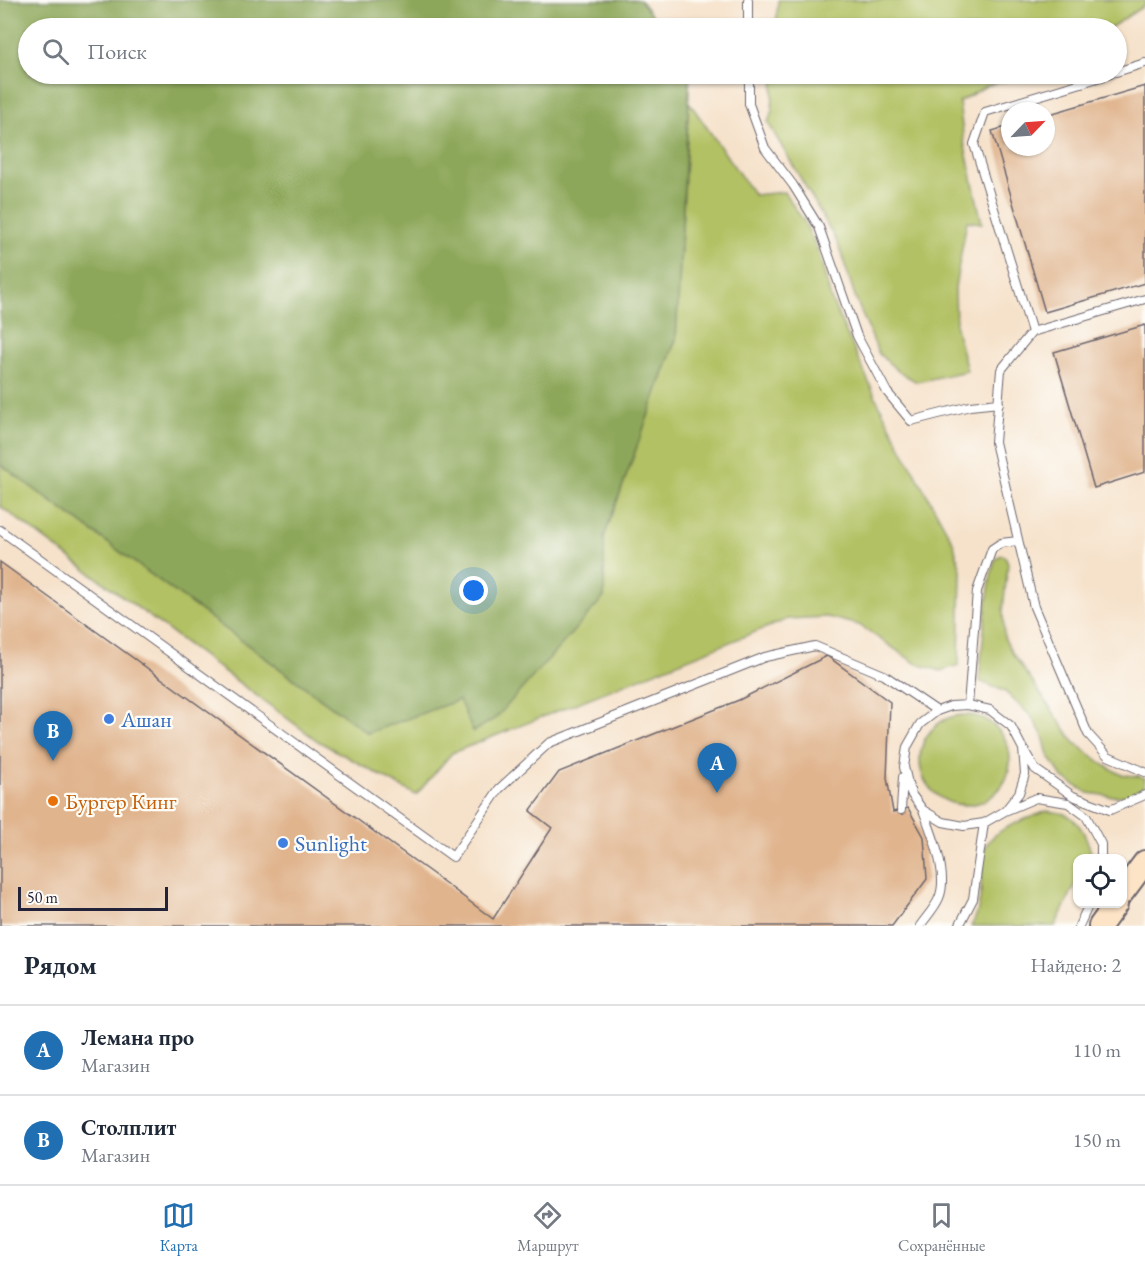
<!DOCTYPE html>
<html lang="ru">
<meta charset="utf-8">
<style>
:root{--surface:#fff;--page:#f2f2f3;--text:#1f2937;--muted:#747a83;--line:#e0e1e3;--accent:#1f6fb2}
body{margin:0;font-family:"EB Garamond",serif;background:var(--page);color:var(--text)}
.controls{position:absolute;right:18px;bottom:18px;display:grid;overflow:hidden;border-radius:12px;box-shadow:0 2px 4px #0004}
.controls button{width:54px;height:54px;display:grid;place-items:center;padding:0;border:0;border-bottom:2px solid var(--line);background:var(--surface);color:var(--text);font:30px sans-serif}
.compass{position:absolute;left:1001px;top:102px;width:54px;height:54px;border-radius:50%;background:var(--surface);box-shadow:0 2px 4px #0004;rotate:65deg}
.scale{position:absolute;left:18px;bottom:15px;width:150px;box-sizing:border-box;padding-left:6px;border:3px solid #22223b;border-top:0;font-size:16px;line-height:21px;white-space:nowrap;color:#22223b;-webkit-text-stroke:4px #fdfcf7;paint-order:stroke}
.you{position:absolute;left:474px;top:591px;width:21px;height:21px;margin:-15px;border:4px solid #fff;border-radius:50%;background:#1a73e8;box-shadow:0 0 0 9px #1a73e833}
.badge{display:grid;place-items:center;width:39px;height:39px;border-radius:50%;background:var(--accent);color:#fff;font-size:20px;font-weight:700}
.pin{position:absolute;translate:-50% -50px;filter:drop-shadow(0 2px 3px #0008)}
.pin::after{content:'';position:absolute;top:32px;width:21px;height:18px;background:inherit;clip-path:polygon(0 0,100% 0,50% 100%)}
.list{margin:0;padding:0;list-style:none}
h2{display:flex;justify-content:space-between;align-items:center;height:78px;margin:0;padding:0 24px;font-size:26px}
h2 small{font-size:20px;font-weight:400;color:var(--muted)}
.list li{display:grid;grid-template-columns:39px 1fr auto;gap:18px;align-items:center;box-sizing:border-box;height:90px;padding:0 24px;border-top:2px solid var(--line)}
.list b{display:block;font-size:22px;white-space:nowrap}
.list p{margin:0;font-size:20px;white-space:nowrap;color:var(--muted)}
.list em{font-size:20px;font-style:normal;color:var(--muted)}
.icon{flex:none;width:33px;height:33px;fill:none;stroke:currentColor;stroke-width:2;stroke-linecap:round;stroke-linejoin:round}
.map{position:relative;flex:none;width:1145px;height:926px;overflow:hidden}
.search{position:absolute;background:var(--surface);box-shadow:0 2px 4px #0004;left:18px;right:18px;top:18px;height:66px;display:flex;align-items:center;gap:15px;box-sizing:border-box;padding:0 21px;border-radius:33px;color:var(--muted);font-size:22px}
.sheet{height:258px;background:var(--surface)}
nav{display:flex;justify-content:space-around;align-items:center;box-sizing:border-box;height:84px;border-top:2px solid var(--line);background:var(--surface);font-size:16px;color:var(--muted)}
nav a{display:grid;justify-items:center;gap:3px}
nav .on{color:var(--accent)}
.map>svg:first-child{display:block}
.green{fill:#b2c164;stroke:#6a7250;stroke-width:1.5}
.forest{fill:#8da75a;stroke:#58644a;stroke-width:1.5}
.building{fill:#e0b48d}
.lines{fill:none;stroke-linecap:round;stroke-linejoin:round}
.lane-casing{stroke:#6c656d;stroke-width:10}
.secondary-casing{stroke:#6c656d;stroke-width:26}
.lane{stroke:#fff;stroke-width:8}
.secondary{stroke:#fee4c6;stroke-width:22}
.shop-dot{fill:#3f7fe0;stroke:#fdfcf7;stroke-width:2}
.food-dot{fill:#e8710a;stroke:#fdfcf7;stroke-width:2}
.labels{text-anchor:middle;dominant-baseline:central;stroke-width:4.5;stroke-linejoin:round;paint-order:stroke}
.shop-label{font-size:22px;fill:#366cbe;stroke:#fdfcf7;text-anchor:start}
.food-label{font-size:22px;fill:#c56008;stroke:#fdfcf7;text-anchor:start}
</style>
<div class="map">
<svg width="1145" height="926" viewBox="0 0 1145 926">
<rect width="100%" height="100%" fill="#fdfcf7"/>
<filter id="ink" filterUnits="userSpaceOnUse"><feTurbulence type="fractalNoise" baseFrequency=".0167" numOctaves="2"/><feDisplacementMap in="SourceGraphic" scale="12" xChannelSelector="R" yChannelSelector="G"/><feConvolveMatrix kernelMatrix="1 2 1 2 8 2 1 2 1" color-interpolation-filters="sRGB"/></filter>
<filter id="wash" filterUnits="userSpaceOnUse"><feTurbulence type="fractalNoise" baseFrequency=".008" numOctaves="4" result="noise"/><feDisplacementMap in="SourceGraphic" scale="24" xChannelSelector="R" yChannelSelector="G"/><feGaussianBlur stdDeviation="1.35" result="paint"/><feColorMatrix in="noise" values="0 0 0 0 0 0 0 0 0 0 0 0 0 0 0 0 0 1.4 0 .05"/><feComposite in="paint" operator="in"/></filter>
<g filter="url(#wash)">
<rect width="100%" height="100%" fill="#f6e2cb"/>
<!-- green -->
<path class="green" d="M778,0H1145V5L1110,28H776Z
M774,74H1031L986,86L959,102L964,142L982,223L967,221L955,287L956,328L967,371L917,382L899,372L879,354L857,302L838,244L814,201L768,123L772,110Z
M689,102L754,195L784,192L804,221L819,253L831,299L877,400L903,451L953,542L961,570L959,665L941,671L917,664L859,625L827,617L788,619L452,753L416,795L318,741L0,506V464L368,733L604,597V537L676,339Z
M1003,555L1006,558L1008,563L1003,609L1004,637L1011,651L1074,742L1104,765L1122,775L1139,776L1145,778L1144,786L1126,796H1109L1088,793L1063,778L1048,755L1043,736L1032,717L1004,691L979,681L986,608L991,575L995,560L999,556Z
M920 760a45 45 0 1 1 90 0a45 45 0 1 1-90 0Z
M1047,811C1053,812 1062,812 1067,815C1082,823 1088,841 1092,856V858H1078L1077,881L1055,926H971C978,916 980,902 981,890C982,876 980,857 987,844C997,827 1030,818 1047,811Z"/>
<!-- forest -->
<path class="forest" d="M0,0H640L662,28H28V74H690L676,339L604,537V597L496,718L473,732L459,700L368,733L0,464Z"/>
<g id="blocks">
<!-- building -->
<path class="building" d="M1145,86V283L1045,312L992,131L1010,126V147H1046V115Z
M1145,325V472L1094,488L1054,352Z
M0,562L437,877L493,919L552,828L530,811L559,772L739,700L827,656L890,702L887,778L893,812L908,808L924,837L927,879L892,926H0Z"/>
</g>
</g>
<g filter="url(#ink)">
<use href="#blocks" fill-opacity="0" stroke="#6c656d" stroke-width="1.5"/>
<g class="lines">
<!-- lane casing -->
<g class="lane-casing">
<path id="lane" d="M748,0V28
M1116,72L1145,63
M749,74V104L765,148L793,185L819,227L857,336L887,392L911,421L970,406L999,403
M1145,299L1032,332L1001,370L995,442L1034,607L1088,734L1108,756L1145,772
M1032,332L974,144L985,112L1111,74
M0,530L453,857L499,789L549,743L765,657L815,646L884,675L937,711
M968,705L977,591L992,549L1001,543L1018,541
M1024,750L1035,769L1073,796L1110,810L1145,795
M901,810L903,777
M1005,811L1019,793L1025,774L1023,749L1011,726L990,710L968,705L951,706L937,711L920,724L907,747L904,767L909,788L912,795L923,810L943,822L964,826L984,823L1005,811L1036,798L1068,803L1086,816L1101,844V858
M920,926C926,917 935,908 939,898C949,875 932,833 923,810
M959,926L973,899L984,823
M1079,926L1089,904"/>
</g>
<!-- secondary casing -->
<g class="secondary-casing">
<path id="secondary" d="M1122,893L1145,862
M1100,926L1116,904"/>
</g>
<!-- lane -->
<use href="#lane" class="lane"/>
<!-- secondary -->
<use href="#secondary" class="secondary"/>
</g>
</g>
<!-- markers -->
<g class="shop-dot">
<circle cx="109" cy="719" r="6"/>
<circle cx="283" cy="843" r="6"/>
</g>
<circle class="food-dot" cx="53" cy="801" r="6"/>
<g class="labels">
<!-- shop labels -->
<g class="shop-label">
<text x="121" y="719">Ашан</text>
<text x="295" y="843">Sunlight</text>
</g>
<!-- food labels -->
<g class="food-label">
<text x="65" y="801">Бургер Кинг</text>
</g>
</g>
</svg>
<div class="controls">
<button><svg class="icon" aria-label="locate" viewBox="0 0 24 24"><circle cx="12" cy="12" r="6"/><path d="M12 2v4M12 18v4M2 12h4M18 12h4"/></svg></button>
</div>
<svg class="compass" viewBox="-18 -18 36 36"><path d="M0-13l5 13h-10z" fill="#e53935"/><path d="M0 13l5-13h-10z" fill="#747a83"/></svg>
<div class="scale">50 m</div>
<div class="you"></div>
<div class="pin badge" style="left:717px;top:793px">A</div>
<div class="pin badge" style="left:53px;top:761px">B</div>
<div class="search"><svg class="icon" aria-label="search" viewBox="0 0 24 24"><circle cx="10" cy="10" r="6"/><path d="M15 15l6 6"/></svg>Поиск</div>
</div>
<section class="sheet">
<h2>Рядом<small>Найдено: 2</small></h2>
<ul class="list">
<li><span class="badge">A</span><div><b>Лемана про</b><p>Магазин</p></div><em>110 m</em></li>
<li><span class="badge">B</span><div><b>Столплит</b><p>Магазин</p></div><em>150 m</em></li>
</ul>
</section>
<nav>
<a class="on"><svg class="icon" aria-label="map" viewBox="0 0 24 24"><path d="M3 6l6-2 6 2 6-2v14l-6 2-6-2-6 2zM9 4v14M15 6v14"/></svg>Карта</a>
<a><svg class="icon" aria-label="directions" viewBox="0 0 24 24"><path d="M12 3l9 9-9 9-9-9zM9 14v-3h6M13 9l2 2-2 2"/></svg>Маршрут</a>
<a><svg class="icon" aria-label="saved" viewBox="0 0 24 24"><path d="M7 4h10v16l-5-4-5 4z"/></svg>Сохранённые</a>
</nav>
